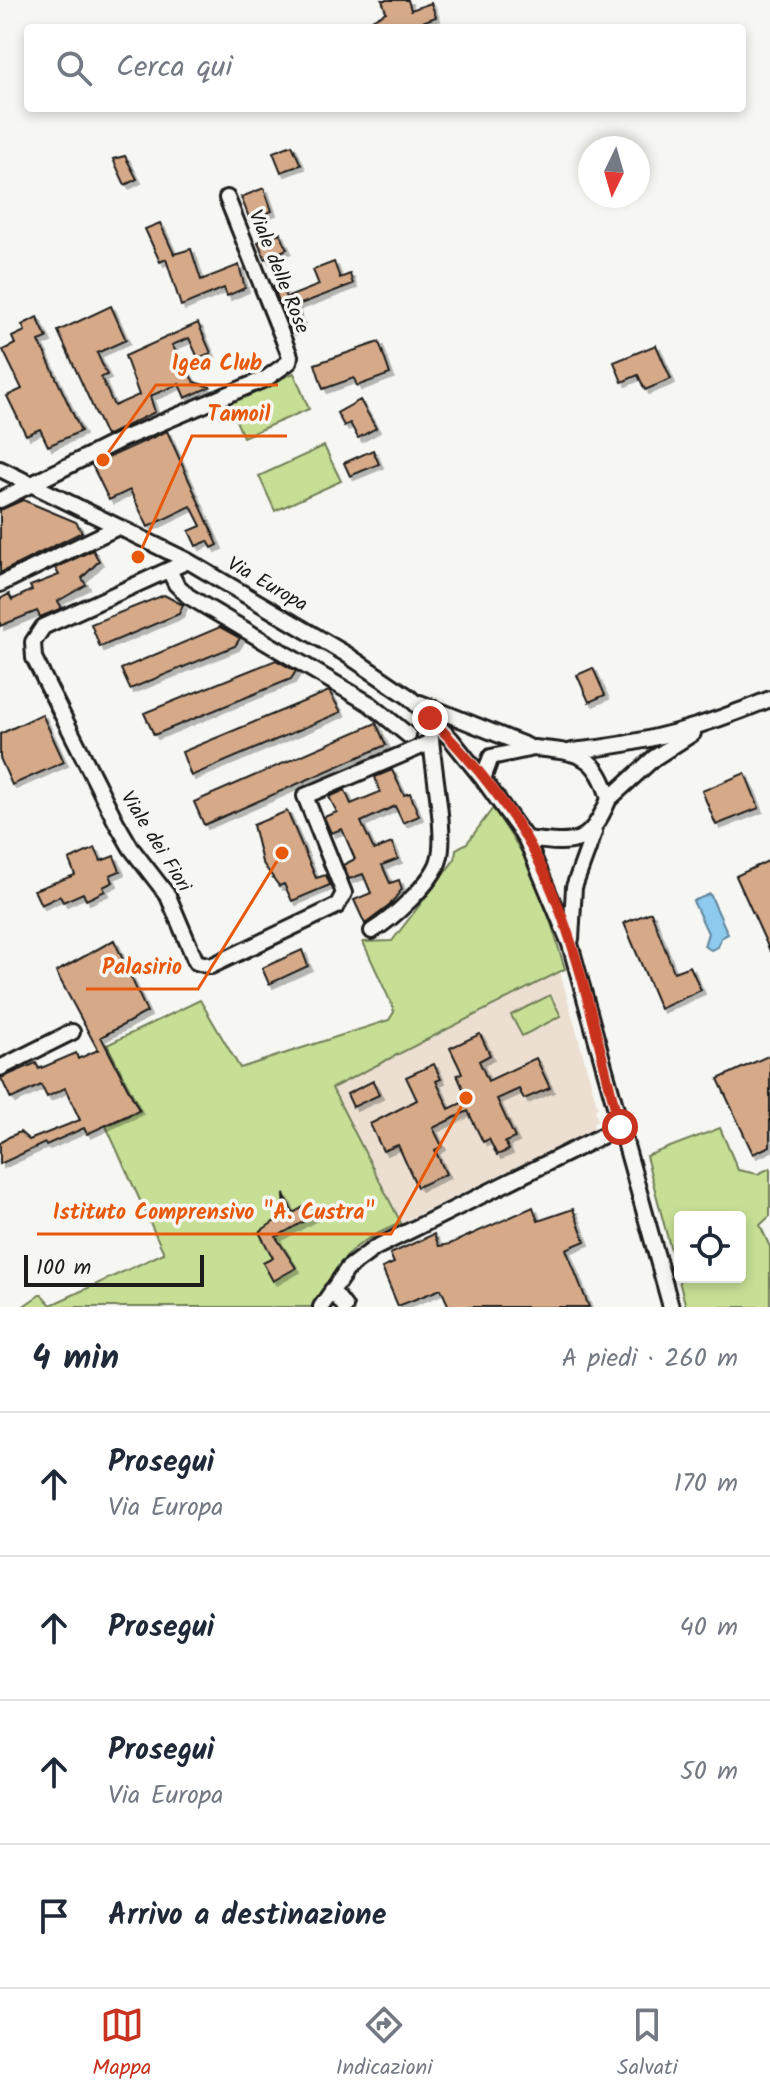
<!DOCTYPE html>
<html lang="it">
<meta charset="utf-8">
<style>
:root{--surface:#fff;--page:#f2f2f3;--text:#1f2937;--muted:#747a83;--line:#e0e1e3;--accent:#c8321e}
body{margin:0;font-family:Kalam,sans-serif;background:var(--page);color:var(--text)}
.controls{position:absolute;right:24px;bottom:24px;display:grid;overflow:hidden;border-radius:8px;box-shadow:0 4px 12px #0003}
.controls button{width:72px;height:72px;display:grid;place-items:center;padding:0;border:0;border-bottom:2px solid var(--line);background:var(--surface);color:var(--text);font:40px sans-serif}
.compass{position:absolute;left:578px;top:136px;width:72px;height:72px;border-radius:50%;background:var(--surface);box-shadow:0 4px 12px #0003;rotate:185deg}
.scale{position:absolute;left:24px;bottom:20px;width:180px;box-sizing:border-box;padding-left:8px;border:4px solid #1c1c1c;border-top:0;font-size:22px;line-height:28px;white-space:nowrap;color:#1c1c1c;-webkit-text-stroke:6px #f6f6f2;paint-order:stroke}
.stop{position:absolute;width:24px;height:24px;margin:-18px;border:6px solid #c8321e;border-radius:50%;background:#fff}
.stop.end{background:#c8321e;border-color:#fff;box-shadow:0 2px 8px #0008}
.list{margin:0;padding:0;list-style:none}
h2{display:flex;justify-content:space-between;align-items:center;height:104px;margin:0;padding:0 32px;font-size:34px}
h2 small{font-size:26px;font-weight:400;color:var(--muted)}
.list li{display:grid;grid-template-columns:52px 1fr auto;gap:24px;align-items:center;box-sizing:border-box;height:144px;padding:0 32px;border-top:2px solid var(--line)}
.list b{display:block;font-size:30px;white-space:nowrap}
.list p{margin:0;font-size:26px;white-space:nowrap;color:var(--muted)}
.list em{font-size:26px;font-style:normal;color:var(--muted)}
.icon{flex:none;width:44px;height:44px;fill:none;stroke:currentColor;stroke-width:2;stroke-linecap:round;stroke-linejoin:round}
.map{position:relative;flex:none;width:770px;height:1307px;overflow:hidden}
.search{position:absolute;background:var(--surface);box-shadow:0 4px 12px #0003;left:24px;right:24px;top:24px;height:88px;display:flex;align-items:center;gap:20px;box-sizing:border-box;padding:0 28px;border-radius:8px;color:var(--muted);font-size:30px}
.sheet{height:680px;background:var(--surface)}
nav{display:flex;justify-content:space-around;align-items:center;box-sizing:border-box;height:112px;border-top:2px solid var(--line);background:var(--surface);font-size:22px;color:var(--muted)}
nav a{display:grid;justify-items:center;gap:4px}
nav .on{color:var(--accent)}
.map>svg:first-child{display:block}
.built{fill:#ecdfd2}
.green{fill:#c6df95;stroke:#717e58;stroke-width:2;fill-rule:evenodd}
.water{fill:#8dcaee;stroke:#60849a;stroke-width:2}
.building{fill:#d6aa88;stroke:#1c1c1c;stroke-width:2;filter:url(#shadow)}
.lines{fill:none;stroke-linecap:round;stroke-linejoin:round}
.minor-casing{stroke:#1c1c1c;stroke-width:20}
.minor{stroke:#f6f6f2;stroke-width:14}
.route{stroke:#c8321e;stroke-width:10}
.labels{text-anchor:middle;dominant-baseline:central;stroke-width:7;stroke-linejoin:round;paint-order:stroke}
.street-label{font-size:20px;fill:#1c1c1c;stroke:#f6f6f2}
.leader{fill:none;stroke:#e8590c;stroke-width:3}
.callout-dot{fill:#e8590c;stroke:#f6f6f2;stroke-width:3}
.callout-label{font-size:22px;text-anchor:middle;font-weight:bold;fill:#e8590c;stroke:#f6f6f2;stroke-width:7;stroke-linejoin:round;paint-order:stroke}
</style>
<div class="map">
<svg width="770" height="1307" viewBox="0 0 770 1307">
<defs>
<filter id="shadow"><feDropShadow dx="4" dy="4" stdDeviation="0" flood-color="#0004"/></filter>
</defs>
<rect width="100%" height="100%" fill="#f6f6f2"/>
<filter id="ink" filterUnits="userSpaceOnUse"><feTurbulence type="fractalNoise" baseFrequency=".0125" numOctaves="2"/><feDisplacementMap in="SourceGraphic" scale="16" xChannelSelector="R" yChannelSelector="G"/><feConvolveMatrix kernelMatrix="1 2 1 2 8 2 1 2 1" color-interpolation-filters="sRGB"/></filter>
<g filter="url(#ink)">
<!-- built -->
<path class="built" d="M560,972L598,1108L595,1110L598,1120L593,1123L595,1129L401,1223L332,1088Z"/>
<!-- green -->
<path class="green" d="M294,373L309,409L243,437L228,401Z
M324,446L341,481L275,511L259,476Z
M493,808L536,874L565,969L332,1088L401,1223C341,1248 345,1259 311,1307H22L41,1294L51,1305L164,1253L106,1126L140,1111L107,1045L200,1000L240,1068L389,1020L394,1012L392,1005L363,942L392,941L455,859L456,849L467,843Z
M550,995L561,1016L522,1036L511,1015Z
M720,1128L738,1170L758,1174L770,1168V1216L760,1225L770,1247V1307H686L646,1156ZM680,1217H740V1277H680Z"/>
<!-- water -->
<path class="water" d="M710,894L728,934L721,938L718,947L711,950L704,946L708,933L693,901Z"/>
<!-- building -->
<path class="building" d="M382,0H408L411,10L431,3L436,17L406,28H374L372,20L386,12Z
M292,145L301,165L281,172L273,152Z
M125,156L137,179L125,185L113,159Z
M264,188L272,211L250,220L241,197Z
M160,223L174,254L191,249L201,280L239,265L245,288L227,296L224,288L181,306L166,259L160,262L145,229Z
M280,233L287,249L265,259L258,242Z
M334,262L340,278L350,274L353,284L295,306L301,320L295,322L298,329L291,331L273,286L280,283L286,298L319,285L313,270Z
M111,306L126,340L97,353L107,375L101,377L114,406L139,395L125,356L198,323L211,353L198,358L189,338L172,345L194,382L210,387L185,398L179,384L150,396L155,412L106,436L58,331Z
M37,317L47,338L39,341L81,431L48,446L40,429L26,435L7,396L22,389L3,350L15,344L12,337L25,331L22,325Z
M379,342L390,374L357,386L354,378L323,389L315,364Z
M656,345L671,379L645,390L638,375L622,382L614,362Z
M360,400L376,428L358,438L350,423L344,426L337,413Z
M167,431L218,545L212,548L208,541L196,546L189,531L201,526L191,506L148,527L130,490L109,500L92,465Z
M373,450L379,464L350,476L344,463Z
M23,500L76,522L82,532L0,573V510Z
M93,550L99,561L82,578L86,585L58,601L62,608L40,617L37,611L0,626V599L9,594L12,600L32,590L30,586L59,575L55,568Z
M164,595L183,605L179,614L100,647L91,624Z
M220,627L240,638L235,646L130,689L121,669Z
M276,660L296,671L291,679L154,735L144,713Z
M593,668L605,695L589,702L577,675Z
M329,691L341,712L191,776L182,752Z
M42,714L64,762L12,785L0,758V734Z
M376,723L386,745L204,825L194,802Z
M392,770L404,795L410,793L419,816L403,823L395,806L361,822L374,850L392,843L398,859L382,865L390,883L399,880L402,889L389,906L365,924L354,900L371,893L363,874L349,879L343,865L355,859L342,829L331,833L324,817L337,812L329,797L345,790L351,804L380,792L375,777Z
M745,773L759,808L716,825L702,791Z
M287,811L316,878L326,875L330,885L292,901L284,884L279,886L262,862L253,825Z
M95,848L101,861L114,856L120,871L110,875L113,882L103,887L105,891L86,900L83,893L63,902L60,896L41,905L34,890L75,875L69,860Z
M770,860V951L736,876Z
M651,912L674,972L690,966L701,990L660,1009L624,923Z
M114,940L147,1012L101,1037L139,1110L87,1134L84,1128L46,1145L45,1143L0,1164V1143L9,1137L20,1132L29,1140L80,1120L65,1088L47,1097L41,1085L11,1099L1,1078L36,1063L39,1069L76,1053L78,1059L98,1050L56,972Z
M302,950L308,966L269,984L262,968Z
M480,1034L490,1055L479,1061L488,1081L536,1058L550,1088L524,1099L519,1089L497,1099L515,1138L505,1142L509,1150L497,1155L489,1139L483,1142L468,1111L433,1128L442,1146L435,1150L446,1174L417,1187L398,1145L383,1151L370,1124L417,1100L406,1077L434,1064L441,1079L436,1081L449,1109L468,1100L457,1075L462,1073L450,1048Z
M770,1055V1146L753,1154L718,1079Z
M373,1081L379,1095L353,1107L347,1094Z
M284,1194L293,1213L310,1203L317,1214L276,1237L296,1268L273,1281L263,1263L273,1258L259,1232L285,1214Z
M533,1207L538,1221L573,1209L585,1241L566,1249L589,1307H449L441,1289L398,1306L382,1268L394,1263L390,1254L434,1234L439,1246L450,1244Z"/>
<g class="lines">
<!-- minor casing -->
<g class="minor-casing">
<path id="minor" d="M0,469L188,561L346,654L409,697L451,739L483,779
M0,500L120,440L267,378L289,362L290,356L227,198
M188,561L43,627L33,642L34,658L116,822L131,848L168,896L196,962L211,966L337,906L344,893L305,796L429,743
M169,570L176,584L188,596L370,704L408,735
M0,584L118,527
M420,703L527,746
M534,748C576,752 597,753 609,799C588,847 576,845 526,839L483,779L491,757Z
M572,751C642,745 705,726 770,699
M609,799L654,758L693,733
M526,839L570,944L671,1307
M372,931C392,919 433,882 439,860C448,830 429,756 430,718
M571,939L574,887L594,832
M0,1068L72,1032
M332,1290L345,1307
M321,1307L348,1268L375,1248L620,1127"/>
</g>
<!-- minor -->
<use href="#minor" class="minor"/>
</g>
</g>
<g class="lines" filter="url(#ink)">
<!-- route -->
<path class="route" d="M430,718C470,758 511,807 537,858C579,941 596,1038 620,1127"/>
</g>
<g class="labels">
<!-- street labels -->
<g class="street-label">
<text transform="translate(278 272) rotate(68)">Viale delle Rose</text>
<text transform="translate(267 585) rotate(30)">Via Europa</text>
<text transform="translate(155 842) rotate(58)">Viale dei Fiori</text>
</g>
</g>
<!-- callouts -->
<path class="leader" d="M103 460L156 385H278M138 557L192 436H287M282 853L198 989H86M466 1098L391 1234H37"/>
<g class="callout-dot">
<circle cx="103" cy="460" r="8"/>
<circle cx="138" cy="557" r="8"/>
<circle cx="282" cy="853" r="8"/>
<circle cx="466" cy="1098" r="8"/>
</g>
<g class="callout-label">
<text x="217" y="370">Igea Club</text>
<text x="239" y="421">Tamoil</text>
<text x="142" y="974">Palasirio</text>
<text x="214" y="1219">Istituto Comprensivo "A. Custra"</text>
</g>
</svg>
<div class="controls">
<button><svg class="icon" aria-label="locate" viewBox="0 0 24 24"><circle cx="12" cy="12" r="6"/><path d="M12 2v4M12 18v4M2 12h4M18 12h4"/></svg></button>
</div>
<svg class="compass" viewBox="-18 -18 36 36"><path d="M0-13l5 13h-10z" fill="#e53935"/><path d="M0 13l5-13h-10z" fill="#747a83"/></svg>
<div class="scale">100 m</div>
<div class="stop" style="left:620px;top:1127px"></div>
<div class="stop end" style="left:430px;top:718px"></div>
<div class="search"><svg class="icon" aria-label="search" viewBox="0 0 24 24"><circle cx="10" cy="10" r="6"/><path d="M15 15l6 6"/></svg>Cerca qui</div>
</div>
<section class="sheet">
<h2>4 min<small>A piedi · 260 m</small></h2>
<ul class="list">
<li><svg class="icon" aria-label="ahead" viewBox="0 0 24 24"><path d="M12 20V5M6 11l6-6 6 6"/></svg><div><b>Prosegui</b><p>Via Europa</p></div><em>170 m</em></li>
<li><svg class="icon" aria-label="ahead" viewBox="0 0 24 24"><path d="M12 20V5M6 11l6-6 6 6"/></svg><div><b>Prosegui</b></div><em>40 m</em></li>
<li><svg class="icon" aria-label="ahead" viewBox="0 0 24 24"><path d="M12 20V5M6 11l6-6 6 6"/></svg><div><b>Prosegui</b><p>Via Europa</p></div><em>50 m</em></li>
<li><svg class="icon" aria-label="arrive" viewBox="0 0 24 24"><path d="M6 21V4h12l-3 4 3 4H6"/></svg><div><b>Arrivo a destinazione</b></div></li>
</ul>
</section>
<nav>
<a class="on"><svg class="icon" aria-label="map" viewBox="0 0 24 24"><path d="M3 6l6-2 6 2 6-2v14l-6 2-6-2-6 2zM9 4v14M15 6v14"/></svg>Mappa</a>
<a><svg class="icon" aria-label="directions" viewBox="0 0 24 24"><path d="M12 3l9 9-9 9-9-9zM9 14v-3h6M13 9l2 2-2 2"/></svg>Indicazioni</a>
<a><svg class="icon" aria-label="saved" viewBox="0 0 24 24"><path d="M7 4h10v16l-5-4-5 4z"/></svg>Salvati</a>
</nav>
